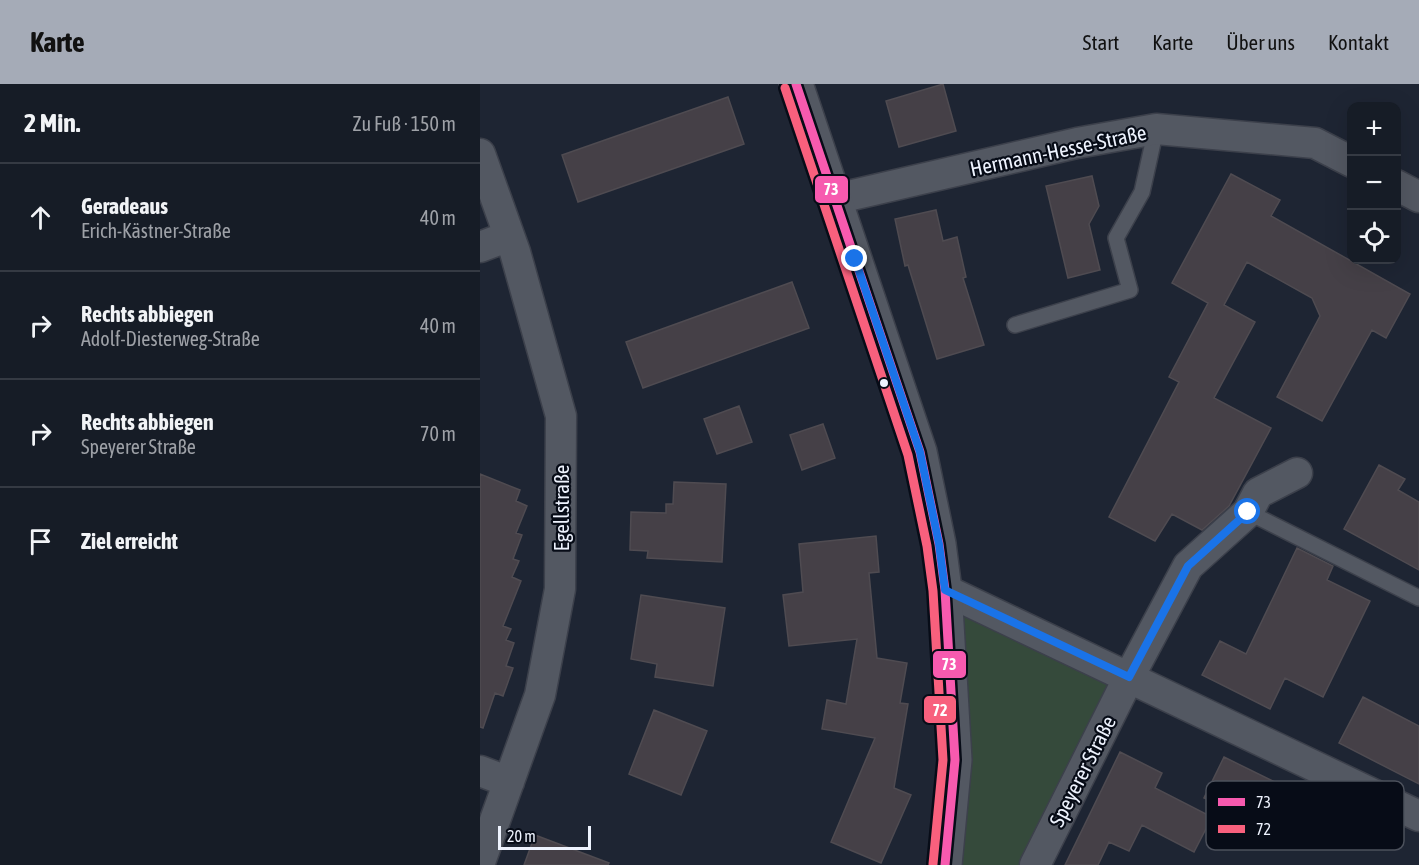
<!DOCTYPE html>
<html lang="de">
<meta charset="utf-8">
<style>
:root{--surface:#161c26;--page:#1f252e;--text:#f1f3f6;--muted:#9ea1a7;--line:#353a43;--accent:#a5abb7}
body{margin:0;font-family:"Asap Condensed",sans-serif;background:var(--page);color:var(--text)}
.controls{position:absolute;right:18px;top:18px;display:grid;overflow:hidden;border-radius:12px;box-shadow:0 6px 24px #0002}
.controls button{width:54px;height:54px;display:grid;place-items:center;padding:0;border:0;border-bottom:2px solid var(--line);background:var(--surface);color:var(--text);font:30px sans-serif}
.scale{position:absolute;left:18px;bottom:15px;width:93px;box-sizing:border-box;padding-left:6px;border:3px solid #eef3fe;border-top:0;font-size:16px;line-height:21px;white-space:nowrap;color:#eef3fe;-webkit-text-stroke:4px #070c17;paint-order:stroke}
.stop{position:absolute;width:18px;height:18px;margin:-14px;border:4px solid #1a73e8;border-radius:50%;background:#fff}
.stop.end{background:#1a73e8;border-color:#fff;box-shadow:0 2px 6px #0008}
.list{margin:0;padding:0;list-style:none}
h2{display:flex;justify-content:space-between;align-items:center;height:78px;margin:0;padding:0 24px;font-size:26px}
h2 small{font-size:20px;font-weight:400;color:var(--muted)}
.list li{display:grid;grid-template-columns:39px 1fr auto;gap:18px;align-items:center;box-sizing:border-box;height:108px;padding:0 24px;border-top:2px solid var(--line)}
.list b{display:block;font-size:22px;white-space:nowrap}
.list p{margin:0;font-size:20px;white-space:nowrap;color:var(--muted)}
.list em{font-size:20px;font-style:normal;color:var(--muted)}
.icon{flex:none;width:33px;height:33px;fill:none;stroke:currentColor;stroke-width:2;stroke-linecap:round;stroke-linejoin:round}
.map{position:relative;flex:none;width:939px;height:781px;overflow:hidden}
header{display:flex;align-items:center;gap:36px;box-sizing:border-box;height:84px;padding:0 30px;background:var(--accent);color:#111}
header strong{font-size:28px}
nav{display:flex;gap:33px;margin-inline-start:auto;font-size:21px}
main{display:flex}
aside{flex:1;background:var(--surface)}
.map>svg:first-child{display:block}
.green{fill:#354a3b}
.building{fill:#454047;stroke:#4f4b51;stroke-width:1.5}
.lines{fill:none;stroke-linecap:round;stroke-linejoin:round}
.lane-casing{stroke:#3c404b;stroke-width:18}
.street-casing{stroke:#3c404b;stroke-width:33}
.secondary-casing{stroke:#3c404b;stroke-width:36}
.lane{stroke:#535862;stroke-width:15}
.street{stroke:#535862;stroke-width:30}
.secondary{stroke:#535862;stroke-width:33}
.bus-1-casing{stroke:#070c17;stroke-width:14}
.bus-2-casing{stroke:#070c17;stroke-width:14}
.bus-1{stroke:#f75aaf;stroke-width:9}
.bus-2{stroke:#f8607d;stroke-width:9}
.route{stroke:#1a73e8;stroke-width:8}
.bus-dot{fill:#eef3fe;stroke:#070c17;stroke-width:2}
.labels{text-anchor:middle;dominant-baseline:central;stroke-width:4.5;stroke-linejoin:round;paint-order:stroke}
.street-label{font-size:21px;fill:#eef3fe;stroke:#070c17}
.key{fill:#070c17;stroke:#4c515c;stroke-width:1.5}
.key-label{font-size:16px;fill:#eef3fe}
.line-badge{stroke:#070c17;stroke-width:2}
.badge-label{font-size:16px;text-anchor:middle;font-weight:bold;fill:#fff}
</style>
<header>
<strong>Karte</strong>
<nav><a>Start</a><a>Karte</a><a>Über uns</a><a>Kontakt</a></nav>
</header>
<main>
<aside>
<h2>2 Min.<small>Zu Fuß · 150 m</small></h2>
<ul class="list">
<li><svg class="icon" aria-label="ahead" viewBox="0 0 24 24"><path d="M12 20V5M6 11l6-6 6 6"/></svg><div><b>Geradeaus</b><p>Erich-Kästner-Straße</p></div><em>40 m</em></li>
<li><svg class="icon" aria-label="right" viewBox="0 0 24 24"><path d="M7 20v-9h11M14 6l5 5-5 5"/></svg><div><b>Rechts abbiegen</b><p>Adolf-Diesterweg-Straße</p></div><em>40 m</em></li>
<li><svg class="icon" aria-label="right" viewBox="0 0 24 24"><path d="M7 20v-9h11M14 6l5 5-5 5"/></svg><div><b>Rechts abbiegen</b><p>Speyerer Straße</p></div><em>70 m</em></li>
<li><svg class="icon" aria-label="arrive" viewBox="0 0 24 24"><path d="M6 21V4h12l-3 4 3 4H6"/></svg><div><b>Ziel erreicht</b></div></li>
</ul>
</aside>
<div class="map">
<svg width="939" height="781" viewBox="0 0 939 781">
<rect width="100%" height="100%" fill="#1e2533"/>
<!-- green -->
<path class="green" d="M475,520L636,597L544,781H474Z"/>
<!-- building -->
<path class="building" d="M463,0L476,47L419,63L406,17Z
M248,13L264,60L98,118L82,71Z
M751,90L800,116L791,132L930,210L906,254L892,246L842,337L797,313L840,232L832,214L767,178L744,221L775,238L734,314L791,344L749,422L722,446L692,430L675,457L629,433L699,298L689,293L728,219L692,199Z
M612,92L619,122L609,140L620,186L588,194L566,102Z
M456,126L463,157L477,153L486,193L483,194L504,261L457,275L428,181L425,182L415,135Z
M312,198L329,244L163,304L146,258Z
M259,322L272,358L237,370L224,335Z
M343,340L355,374L322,386L310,351Z
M899,381L925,395L918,406L939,418V486L864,445Z
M0,390L40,406L36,417L47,422L36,449L42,451L33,475L39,477L32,493L41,497L23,542L31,545L26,556L34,559L26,582L33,584L23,612L15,609L3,644L0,643Z
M194,398L246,400L242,478L167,474L168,467L150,466L151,428L186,429V420H193Z
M396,452L399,488L389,489L397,574L427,579L420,619L428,620L414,704L431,711L401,779L351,758L395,654L342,645L347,616L366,620L377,555L309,562L303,511L323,508L319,460Z
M817,464L853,482L847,496L890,517L843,613L805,594L790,625L722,591L740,557L766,570Z
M161,511L245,524L233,602L175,593L177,580L151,575Z
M883,613L939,642V700L859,659Z
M174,626L227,647L201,711L149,690Z
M640,668L682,689L675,704L732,733L714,768L662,741L649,767L629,758L618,781H585Z
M744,673L807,704L792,736L784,732L781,739L774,736L773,737L724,714Z
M55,751L129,779L128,781H44Z"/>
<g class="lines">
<!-- lane casing -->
<g class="lane-casing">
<path id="lane" d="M535,241L650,206L636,154L662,108L676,45
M768,428L939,514"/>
</g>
<!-- street casing -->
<g class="street-casing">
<path id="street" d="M0,70L35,168L81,332L80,505L60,611L0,778
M916,101L939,113
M355,115L597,59L676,45L835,59L872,78
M0,163L29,152
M465,506L939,732
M0,687L29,698
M555,781L649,593L708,482L768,428L778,409L817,389"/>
</g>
<!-- secondary casing -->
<g class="secondary-casing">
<path id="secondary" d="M316,0L440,368L459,460L465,506L475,676L465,781"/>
</g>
<!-- lane -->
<use href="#lane" class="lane"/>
<!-- street -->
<use href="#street" class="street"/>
<!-- secondary -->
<use href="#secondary" class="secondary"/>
<!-- bus-1 casing -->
<g class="bus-1-casing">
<path id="bus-1" d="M316,0L440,368L459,460L465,506L475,676L465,781"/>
</g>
<!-- bus-2 casing -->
<g class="bus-2-casing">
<path id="bus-2" d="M305,4L428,371L447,462L453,507L463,676L453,780"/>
</g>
<!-- bus-1 -->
<use href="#bus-1" class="bus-1"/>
<!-- bus-2 -->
<use href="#bus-2" class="bus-2"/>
</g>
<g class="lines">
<!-- route -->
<path class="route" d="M375,175L440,368L459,460L465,506L649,593L708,482L768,428"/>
</g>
<!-- markers -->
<circle class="bus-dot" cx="404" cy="299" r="5"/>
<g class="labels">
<!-- street labels -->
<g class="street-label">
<text transform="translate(578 66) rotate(-12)">Hermann-Hesse-Straße</text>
<text transform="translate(81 424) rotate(-90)">Egellstraße</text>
<text transform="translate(602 687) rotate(-63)">Speyerer Straße</text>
</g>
</g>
<!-- legend -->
<rect x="726" y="697" width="198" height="69" rx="9" class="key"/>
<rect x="738" y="714" width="27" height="8" fill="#f75aaf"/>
<rect x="738" y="741" width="27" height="8" fill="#f8607d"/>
<g class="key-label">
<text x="776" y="724">73</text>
<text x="776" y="751">72</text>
</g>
<g class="line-badge">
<rect x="334" y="91" width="35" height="29" rx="6" fill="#f75aaf"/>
<rect x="452" y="566" width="35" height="29" rx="6" fill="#f75aaf"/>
<rect x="443" y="611" width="34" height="29" rx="6" fill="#f8607d"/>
</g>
<g class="badge-label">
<text x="351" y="111">73</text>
<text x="469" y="586">73</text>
<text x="460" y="632">72</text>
</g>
</svg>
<div class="controls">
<button>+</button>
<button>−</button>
<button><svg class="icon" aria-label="locate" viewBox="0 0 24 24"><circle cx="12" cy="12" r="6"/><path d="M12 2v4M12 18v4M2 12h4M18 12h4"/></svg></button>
</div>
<div class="scale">20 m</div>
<div class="stop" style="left:768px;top:428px"></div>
<div class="stop end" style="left:375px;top:175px"></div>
</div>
</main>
